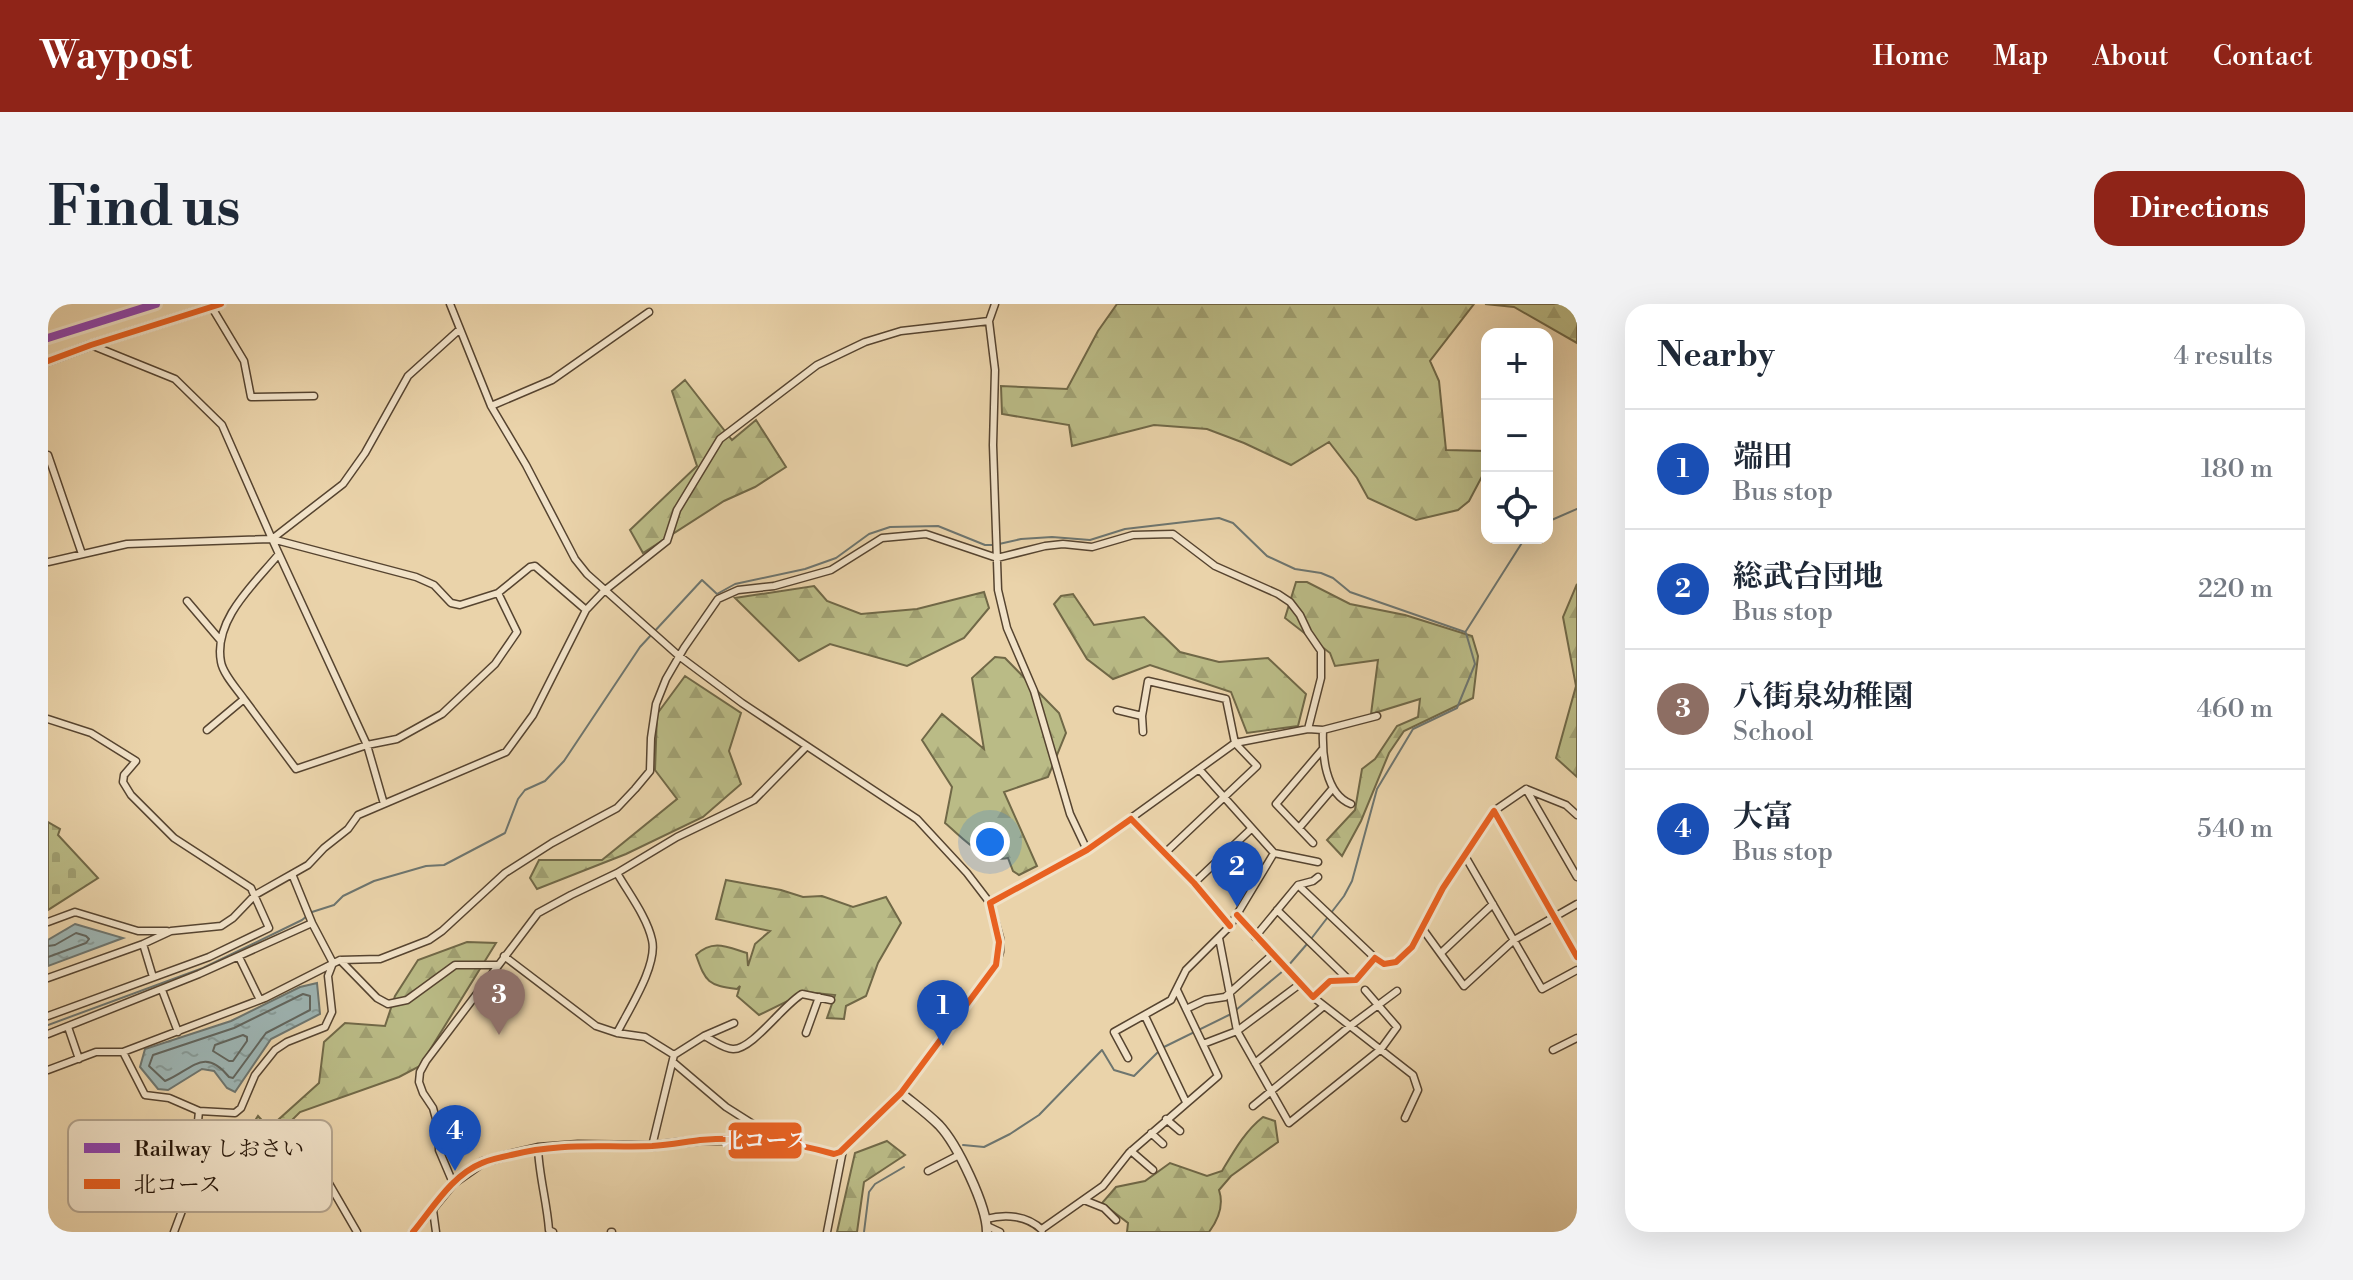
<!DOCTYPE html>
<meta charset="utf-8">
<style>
:root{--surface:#fff;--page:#f2f2f3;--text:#1f2937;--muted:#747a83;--line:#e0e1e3;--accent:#8f2418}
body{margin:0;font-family:"Libre Bodoni","Noto Serif JP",serif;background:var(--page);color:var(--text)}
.controls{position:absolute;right:24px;top:24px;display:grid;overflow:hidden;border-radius:16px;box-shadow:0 8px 32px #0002}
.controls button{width:72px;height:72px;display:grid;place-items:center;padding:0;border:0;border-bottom:2px solid var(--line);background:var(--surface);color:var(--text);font:40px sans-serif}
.you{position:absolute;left:942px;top:538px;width:28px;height:28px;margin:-20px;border:6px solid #fff;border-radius:50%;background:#1a73e8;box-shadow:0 0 0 12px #1a73e833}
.badge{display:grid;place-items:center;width:52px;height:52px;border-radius:50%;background:var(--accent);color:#fff;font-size:26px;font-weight:700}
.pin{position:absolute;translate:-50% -66px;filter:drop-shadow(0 2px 4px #0008)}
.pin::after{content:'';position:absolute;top:42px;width:28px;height:24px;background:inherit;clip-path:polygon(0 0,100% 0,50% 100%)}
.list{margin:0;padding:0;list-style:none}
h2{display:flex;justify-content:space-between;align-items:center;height:104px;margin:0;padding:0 32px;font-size:34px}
h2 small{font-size:26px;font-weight:400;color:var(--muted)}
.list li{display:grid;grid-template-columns:52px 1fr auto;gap:24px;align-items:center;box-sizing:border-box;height:120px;padding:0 32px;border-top:2px solid var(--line)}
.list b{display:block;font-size:30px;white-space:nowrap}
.list p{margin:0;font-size:26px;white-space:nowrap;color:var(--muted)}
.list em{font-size:26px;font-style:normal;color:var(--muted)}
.icon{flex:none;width:44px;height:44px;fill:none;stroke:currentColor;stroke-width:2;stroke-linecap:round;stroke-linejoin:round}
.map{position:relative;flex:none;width:1529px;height:928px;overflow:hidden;border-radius:24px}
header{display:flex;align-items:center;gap:48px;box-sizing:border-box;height:112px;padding:0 40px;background:var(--accent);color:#fff}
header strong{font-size:38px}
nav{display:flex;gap:44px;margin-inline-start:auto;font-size:28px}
.intro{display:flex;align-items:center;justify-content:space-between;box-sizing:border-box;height:192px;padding:0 48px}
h1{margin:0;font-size:56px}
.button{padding:20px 36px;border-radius:24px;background:var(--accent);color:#fff;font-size:28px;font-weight:700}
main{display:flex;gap:48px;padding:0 48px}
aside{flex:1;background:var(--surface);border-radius:24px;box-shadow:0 8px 32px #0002}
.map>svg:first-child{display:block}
.forest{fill:url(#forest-firs);stroke:#706847;stroke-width:2}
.cemetery{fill:url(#cemetery-stones);stroke:#706847;stroke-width:2}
.water{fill:url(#water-ripples);stroke:#6d756f;stroke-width:2}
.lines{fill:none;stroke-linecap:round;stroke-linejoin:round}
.shore{stroke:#61655e;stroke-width:2}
.stream{stroke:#6d756f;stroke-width:2}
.minor-casing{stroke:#564430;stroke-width:9}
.tertiary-casing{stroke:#564430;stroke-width:11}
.minor{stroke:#f1e2c8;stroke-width:6}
.tertiary{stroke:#f1e2c8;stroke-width:8}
.bus-1-casing{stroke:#f1e2c8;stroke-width:12}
.bus-1{stroke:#e86121;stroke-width:6}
.rail-1-casing{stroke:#f1e2c8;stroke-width:14}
.rail-1{stroke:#8e44ad;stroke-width:8}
.key{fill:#f1e2c8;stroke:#b4a48e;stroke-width:2}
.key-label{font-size:22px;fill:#251508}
.line-badge{stroke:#f1e2c8;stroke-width:3}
.badge-label{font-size:22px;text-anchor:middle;font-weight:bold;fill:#fff}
</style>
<header>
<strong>Waypost</strong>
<nav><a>Home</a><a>Map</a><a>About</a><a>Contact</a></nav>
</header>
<div class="intro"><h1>Find us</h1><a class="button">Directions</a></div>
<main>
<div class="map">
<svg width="1529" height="928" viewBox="0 0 1529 928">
<defs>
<pattern id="forest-firs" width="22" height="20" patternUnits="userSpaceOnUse" patternTransform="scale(2)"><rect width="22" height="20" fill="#babb86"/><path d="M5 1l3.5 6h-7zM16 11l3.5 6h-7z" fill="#a0a072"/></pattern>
<pattern id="cemetery-stones" width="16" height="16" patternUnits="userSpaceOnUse" patternTransform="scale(2)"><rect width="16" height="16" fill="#babb86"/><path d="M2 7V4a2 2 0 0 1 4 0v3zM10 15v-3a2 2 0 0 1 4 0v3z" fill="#a0a072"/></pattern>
<pattern id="water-ripples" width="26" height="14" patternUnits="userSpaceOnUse" patternTransform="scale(2)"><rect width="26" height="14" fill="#9db5b4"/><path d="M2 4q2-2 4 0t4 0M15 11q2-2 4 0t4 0" fill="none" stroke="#879b99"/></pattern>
</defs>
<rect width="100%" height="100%" fill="#ead3aa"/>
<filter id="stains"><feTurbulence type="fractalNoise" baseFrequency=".0025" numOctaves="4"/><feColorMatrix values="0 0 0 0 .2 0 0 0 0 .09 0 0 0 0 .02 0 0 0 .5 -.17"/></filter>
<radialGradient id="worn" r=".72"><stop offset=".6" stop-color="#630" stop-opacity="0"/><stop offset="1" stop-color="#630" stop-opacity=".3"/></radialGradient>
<!-- forest -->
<path class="forest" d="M1069,0H1426L1382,57L1391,77L1398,146L1439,147V163L1421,197L1410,206L1368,216L1320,194L1309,174L1281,138L1243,161L1196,139L1159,125L1106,121L1024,142L1021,121L954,110L953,82L1019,85L1050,27Z
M1437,0H1529V39L1466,3Z
M637,76L684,136L708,116L738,163L707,183L676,197L595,249L582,226L649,162L624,87Z
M1248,278H1259L1302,300L1357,311L1424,332L1430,352L1425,394L1356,427L1341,449L1313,517L1294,552L1279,536L1307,506L1314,465L1327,455L1349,422L1370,413L1372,395L1323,410L1330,356L1287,362L1282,349L1237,314Z
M1529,280V473L1508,454L1528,382L1515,313Z
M766,282L779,297L813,310L869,305L936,288L941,304L916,334L859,362L782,340L751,357L687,294Z
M1025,290L1046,321L1096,313L1132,348L1171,358L1220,354L1258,390L1250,422L1199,429L1183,388L1102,361L1065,375L1039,355L1006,300L1013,292Z
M947,353L957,354L1011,409L1018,429L1000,473L956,488L989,562L971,571L965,567L960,554C936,559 915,534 897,519L904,483L874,436L894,410L936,445L924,374Z
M637,372L693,409L681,447L693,480L655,513L578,550L489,585L482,574L491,556H554L629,495L607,466L609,410Z
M678,576L733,586L755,593L774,592L805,603L838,593L853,619L830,659L818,692L798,702L796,715L779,714L787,691L758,688L711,711L689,692L692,682L689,685C660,681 658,679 648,651C665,635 679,643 699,649L700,662L707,640L722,627L668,615Z
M419,638L448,639L372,762L351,773L252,808L232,828L231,852L210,864L199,829L210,812L221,824L271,779L276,738L297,719L337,722L347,692L370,656Z
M1215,813L1227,817L1230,838L1183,872L1171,886C1176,901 1170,916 1161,928H1079L1080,919L1054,899L1068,883L1097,877L1122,859L1159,872L1174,867C1186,847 1197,827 1215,813Z
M839,837L857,851L816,878L809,928H789L807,849Z"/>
<!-- cemetery -->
<path class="cemetery" d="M0,518L12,525L10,531L50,574L0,606Z"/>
<!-- water -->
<path class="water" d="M27,620L75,634L0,662V636Z
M269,679L272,710L223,735L187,788L179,784L166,767L154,765L120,786L110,785L92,763L97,745L183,717L252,683Z"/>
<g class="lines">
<!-- shore -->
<path class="shore" d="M0,642L7,641L28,629L38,632L41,635L38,639L0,653
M255,690L262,692V706L218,729L185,774L181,773C156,742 144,766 117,777L101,762L105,751L186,724Z
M195,731L199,733V737L185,757H181L165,747L167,741Z"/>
<!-- stream -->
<path class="stream" d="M1499,218L1529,205
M951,240L973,235L1004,233L1042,236L1077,225L1171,214L1185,219L1219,252L1247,265L1273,269L1285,274L1302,288L1417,328
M1418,327L1477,234
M1263,635L1296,592L1304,577L1329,485L1365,425L1409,404L1427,360L1418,329
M1240,662L1259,640
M1188,706L1235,667
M0,721L155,664L254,616L264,608L286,601L295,592L326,577L378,562L396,561L457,529L470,495L477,486L497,477L516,457L592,343L654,276L669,290L687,280L757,265L788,254L821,230L842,223L890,222L937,241H945
M915,841L936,843L962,830L991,811L1054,746L1066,766L1086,772L1114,744L1183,710
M816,928L821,888L827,880L856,863"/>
<!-- minor casing -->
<g class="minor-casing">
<path id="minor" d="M402,0L443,102L478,161L527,255L539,270L631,352L694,399L869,515L919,569L942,599L952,634V648L948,661L853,789L792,848L786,850L731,836
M947,0L941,17L947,66L945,141L950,286L959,324L986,387L1022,510L1039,546
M163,2L196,57L203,93L266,92
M43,41L127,75L174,121L224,235L319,441L336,500
M443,102L504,76L601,8
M0,151L34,250
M224,235L295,180L317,149L360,72L412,25
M0,258L79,240L224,235L368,273L386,281L403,299L412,301L450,289L482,263L487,262L538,306
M139,297L173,337
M196,395L248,465L319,441L349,435L394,410L447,360L469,328L450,289
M1069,406L1094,412
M0,415L43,429L88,457L76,471L75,478L83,491L126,534L203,584L221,624L161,653L0,712
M159,426L196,395C189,385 175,370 173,358C165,316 206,280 230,251
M1275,426C1274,450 1277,490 1303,500
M1095,428L1094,412L1100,377L1178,395L1187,439L1209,462L1117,549
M1151,465L1226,549L1270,558
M1478,485L1529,573
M1478,485L1518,501L1529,511
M1446,507L1529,653
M1083,515L1146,579L1182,622
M1251,524L1285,484
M1265,539L1228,500L1274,446
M1417,552L1494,685L1529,666
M1146,579L1203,525
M1250,581L1327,654L1336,660L1348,658L1364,643L1395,584L1446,507L1478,485
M942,599L1039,546L1187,439L1260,425L1275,426L1329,412
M1229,606L1302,677
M1189,611L1265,693L1365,771L1370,786L1357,814
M0,618L27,608L90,627H119
M1374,624L1416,682L1466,636L1529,600
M1207,633L1250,581L1265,577L1270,573
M1171,634L1189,727L1241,819L1333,745L1349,723L1317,686
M95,640L105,673
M1393,649L1445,600
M456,652L548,722L569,729L597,733L626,751L604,842
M191,653L212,696
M292,656L329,694L340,700L359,696L407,661H450
M0,674L95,640L123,627L173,622L185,614L207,591L260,561L276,544L300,525L310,511L458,448L485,411L538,306L556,287L619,237L629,206L672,135L769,61L817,38L853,27L941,17
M114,686L130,728
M1265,693L1282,677L1308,676L1327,654
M1138,705L1157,696L1177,693L1224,651
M1097,712L1138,798
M20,723L31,755
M569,729C581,705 610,661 604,636C599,613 581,590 569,569
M758,729L771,693
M0,730L151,670L264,619
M656,732C665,736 676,745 685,745C704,746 735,701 754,690L783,696
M1155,740L1189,727L1252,680
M1505,746L1529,734
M75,748L97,791L121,794L151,807L187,809L193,804L207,771L227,746L239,738L277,723L284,708L280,672L285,659L264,619L244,570
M626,751L656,732L686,719
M1080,754L1066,728L1123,696L1138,666L1182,622L1226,549
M625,758L678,803L719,829L722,836
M1207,759L1276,702
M0,766L48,748H75L217,694L292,656L332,655L381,636L394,627L457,569L504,539L569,504L587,485L602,467L603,434L608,400L618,375L636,344L670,295L690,286L726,282L783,266L834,234L878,230L949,254L997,242L1015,240L1044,243L1085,231L1125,230L1167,262L1230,290L1242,298L1252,311L1260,328L1273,347V374L1260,425
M1205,802L1302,722L1349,687
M1118,815L1132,827
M240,820L272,864L309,928
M1103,829L1115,840
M490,844C491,872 499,898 501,926L505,928
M1083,847L1105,866
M880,867L911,851
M248,878L272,864
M405,879L391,846L390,822L385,804L375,789L371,778L372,768L378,757L490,609L523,591L569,569L629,533L706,496L758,443
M1036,896L1056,904L1068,916
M385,906L388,928
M938,915C957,910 979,911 994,926
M939,922L952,928
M994,925L1055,882L1081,849L1170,772L1129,686
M126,928L144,880L151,807
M563,928H564
M779,928L795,846"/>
</g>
<!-- tertiary casing -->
<g class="tertiary-casing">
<path id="tertiary" d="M0,57L43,41L173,0
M853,789C865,799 879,809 891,821C909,840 939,902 939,928
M365,928L405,879L435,858L457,852L490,844L530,841L604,842L655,836H731"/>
</g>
<!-- minor -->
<use href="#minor" class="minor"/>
<!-- tertiary -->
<use href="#tertiary" class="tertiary"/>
<!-- bus-1 casing -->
<g class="bus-1-casing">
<path id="bus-1" d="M0,57L43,41L173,0
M1446,507L1529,653
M1083,515L1146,579L1182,622
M942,599L1039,546L1083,515
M1189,611L1265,693
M1327,654L1336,660L1348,658L1364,643L1395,584L1446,507
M1265,693L1282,677L1308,676L1327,654
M365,928C385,904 404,871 434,859C443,855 453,853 463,851C513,838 554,844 604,842C620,841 636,838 652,836C700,832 740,837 786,850L792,848L853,789L948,661L951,638L942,599"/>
</g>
<!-- bus-1 -->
<use href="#bus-1" class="bus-1"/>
<!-- rail-1 casing -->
<g class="rail-1-casing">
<path id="rail-1" d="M0,34L108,0"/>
</g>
<!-- rail-1 -->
<use href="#rail-1" class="rail-1"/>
</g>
<!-- legend -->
<rect x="20" y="816" width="264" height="92" rx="12" class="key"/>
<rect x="36" y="839" width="36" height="10" fill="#8e44ad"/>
<rect x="36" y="875" width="36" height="10" fill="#e86121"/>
<g class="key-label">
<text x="86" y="852">Railway しおさい</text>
<text x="86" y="888">北コース</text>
</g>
<rect class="line-badge" x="679" y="817" width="76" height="39" rx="8" fill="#e86121"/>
<g class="badge-label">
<text x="717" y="844">北コース</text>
</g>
<rect width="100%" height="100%" filter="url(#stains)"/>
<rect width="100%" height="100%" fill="url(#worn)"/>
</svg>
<div class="controls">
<button>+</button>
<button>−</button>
<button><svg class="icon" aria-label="locate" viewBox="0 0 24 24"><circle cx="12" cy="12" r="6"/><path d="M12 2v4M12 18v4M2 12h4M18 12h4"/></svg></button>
</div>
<div class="you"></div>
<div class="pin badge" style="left:895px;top:742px;background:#1a4fb4">1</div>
<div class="pin badge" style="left:1189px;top:603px;background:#1a4fb4">2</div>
<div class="pin badge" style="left:451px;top:731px;background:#8d6e63">3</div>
<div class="pin badge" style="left:407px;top:867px;background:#1a4fb4">4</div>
</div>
<aside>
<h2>Nearby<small>4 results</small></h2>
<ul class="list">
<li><span class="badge" style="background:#1a4fb4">1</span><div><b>端田</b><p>Bus stop</p></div><em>180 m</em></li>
<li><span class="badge" style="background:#1a4fb4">2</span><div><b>総武台団地</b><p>Bus stop</p></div><em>220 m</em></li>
<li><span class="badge" style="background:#8d6e63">3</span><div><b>八街泉幼稚園</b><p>School</p></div><em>460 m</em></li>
<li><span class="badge" style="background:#1a4fb4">4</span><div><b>大富</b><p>Bus stop</p></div><em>540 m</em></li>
</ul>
</aside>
</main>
